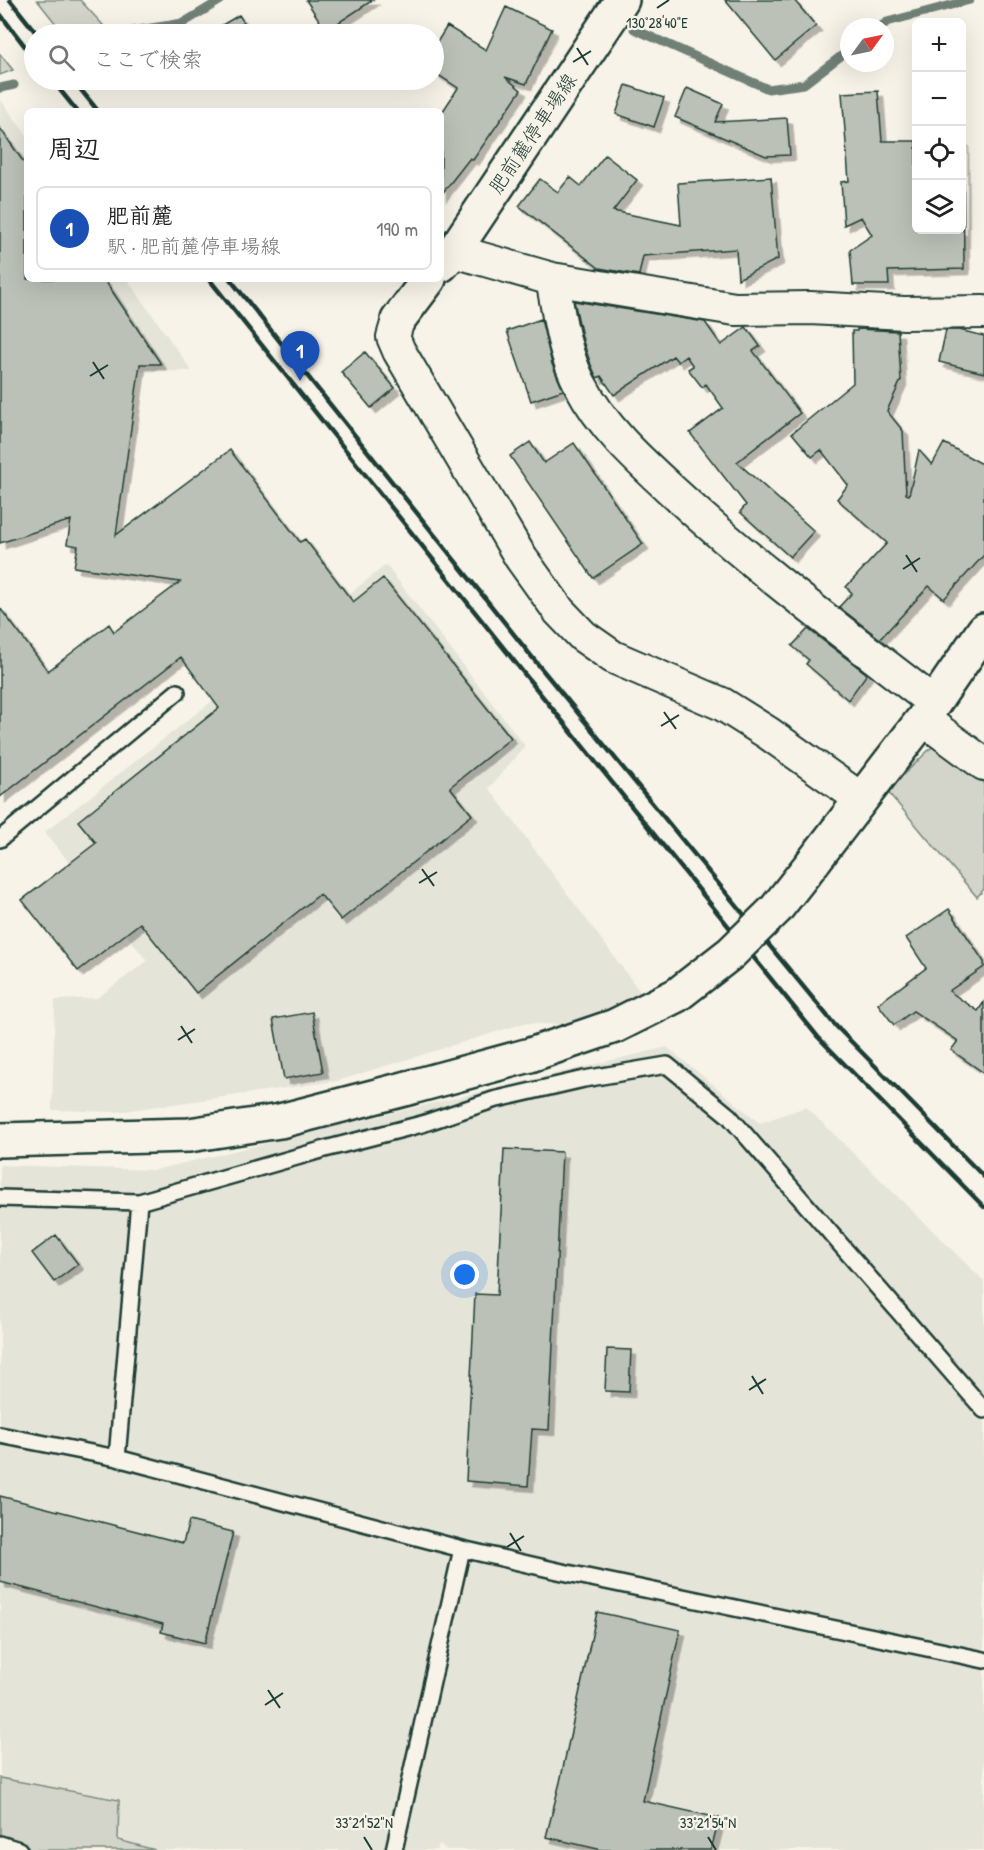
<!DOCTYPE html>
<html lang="ja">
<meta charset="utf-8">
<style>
:root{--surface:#fff;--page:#f6f6f6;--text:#222;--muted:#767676;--line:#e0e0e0;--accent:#1f6fb2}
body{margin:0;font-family:"Patrick Hand","Klee One",sans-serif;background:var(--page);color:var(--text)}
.controls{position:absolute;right:18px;top:18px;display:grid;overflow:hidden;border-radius:9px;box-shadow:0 6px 24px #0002}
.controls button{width:54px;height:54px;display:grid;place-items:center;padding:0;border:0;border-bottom:2px solid var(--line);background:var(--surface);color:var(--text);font:30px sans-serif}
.compass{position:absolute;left:840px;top:18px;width:54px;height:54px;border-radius:50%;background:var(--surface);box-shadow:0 6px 24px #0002;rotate:57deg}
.you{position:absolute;left:465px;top:1275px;width:21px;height:21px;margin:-15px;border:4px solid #fff;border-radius:50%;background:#1a73e8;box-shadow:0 0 0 9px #1a73e833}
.badge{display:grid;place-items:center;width:39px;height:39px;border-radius:50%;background:var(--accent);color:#fff;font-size:20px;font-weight:700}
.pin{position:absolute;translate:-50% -50px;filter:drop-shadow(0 2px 3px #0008)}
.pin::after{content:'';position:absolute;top:32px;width:21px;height:18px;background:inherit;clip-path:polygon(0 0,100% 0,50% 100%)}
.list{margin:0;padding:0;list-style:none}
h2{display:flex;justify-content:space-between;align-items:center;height:78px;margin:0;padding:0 24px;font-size:26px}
h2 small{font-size:20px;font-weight:400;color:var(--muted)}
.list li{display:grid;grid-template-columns:39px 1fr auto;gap:18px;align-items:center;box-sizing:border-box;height:84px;margin:0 12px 12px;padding:0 12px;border:2px solid var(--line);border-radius:9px}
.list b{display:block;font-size:22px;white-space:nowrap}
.list p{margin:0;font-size:20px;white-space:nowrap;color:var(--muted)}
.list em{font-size:20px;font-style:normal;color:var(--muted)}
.icon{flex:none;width:33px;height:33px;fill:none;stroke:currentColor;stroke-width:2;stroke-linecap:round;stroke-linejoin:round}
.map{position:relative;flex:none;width:984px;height:1850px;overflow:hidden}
.search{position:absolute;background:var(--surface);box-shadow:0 6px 24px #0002;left:24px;top:24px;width:420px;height:66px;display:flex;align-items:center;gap:15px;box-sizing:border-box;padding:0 21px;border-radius:33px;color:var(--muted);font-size:22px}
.panel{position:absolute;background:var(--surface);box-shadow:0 6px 24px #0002;left:24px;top:108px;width:420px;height:174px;border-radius:9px}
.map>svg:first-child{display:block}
.built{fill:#e5e4d9}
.green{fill:#d3d5ca;stroke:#79897f;stroke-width:1.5}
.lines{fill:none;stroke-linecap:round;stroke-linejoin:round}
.stream{stroke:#6f8077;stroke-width:9}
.building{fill:#bbc1b6;stroke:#1f3d34;stroke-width:1.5;filter:url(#shadow)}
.lane-casing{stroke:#1f3d34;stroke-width:20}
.street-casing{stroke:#1f3d34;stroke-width:36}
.secondary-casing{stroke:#1f3d34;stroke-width:38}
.lane{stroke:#f7f3e8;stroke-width:15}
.street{stroke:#f7f3e8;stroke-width:32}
.secondary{stroke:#f7f3e8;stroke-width:33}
.rail{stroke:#1f3d34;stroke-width:4.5}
.secondary-bridge-casing{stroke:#1f3d34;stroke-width:38;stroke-linecap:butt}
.secondary-bridge{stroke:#f7f3e8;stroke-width:33}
.ticks{fill:none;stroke:#1f3d34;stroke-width:2}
.labels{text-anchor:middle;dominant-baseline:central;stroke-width:4.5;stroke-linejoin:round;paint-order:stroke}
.street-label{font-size:20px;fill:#1f3d34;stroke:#f7f3e8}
.ticks-label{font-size:15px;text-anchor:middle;fill:#1f3d34;stroke:#f7f3e8;stroke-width:4.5;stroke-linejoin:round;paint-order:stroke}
</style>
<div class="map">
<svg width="984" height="1850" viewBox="0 0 984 1850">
<defs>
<filter id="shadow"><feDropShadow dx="5.5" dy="5.5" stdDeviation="0" flood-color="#0004"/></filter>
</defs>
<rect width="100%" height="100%" fill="#f7f3e8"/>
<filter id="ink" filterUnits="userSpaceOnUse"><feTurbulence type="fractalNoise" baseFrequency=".0167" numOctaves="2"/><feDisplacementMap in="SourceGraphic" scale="12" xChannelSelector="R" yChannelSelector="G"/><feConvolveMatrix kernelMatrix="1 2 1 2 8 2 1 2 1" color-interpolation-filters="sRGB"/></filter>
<g filter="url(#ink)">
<!-- built -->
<path class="built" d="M0,99L27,136V279H127L192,371L0,374Z
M386,565L525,746L489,788L647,1001L582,1026L525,1023L337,1081L116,1112L52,1110L55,1000L97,998L147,961L45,832Z
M667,1047L760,1123L806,1107L984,1281V1850H447L439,1844L437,1850H155L118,1841L0,1778V1165L155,1170Z"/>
<!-- green -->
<path class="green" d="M37,0H80L103,25L89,34H64Z
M0,54L13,70L0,75Z
M933,746L984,776V889L977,897L887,791Z
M0,1778L119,1800L118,1840L155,1850H0Z"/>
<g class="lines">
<!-- stream -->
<path class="stream" d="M880,27L887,22L970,0
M634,29L768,89L804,84L849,50
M114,34L183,23L221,0
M0,88L14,85"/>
</g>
<!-- building -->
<path class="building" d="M306,0H373L326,31Z
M725,0H794L816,26L775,60Z
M506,7L552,29L526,84L505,77L521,90L473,160L470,158L441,195V114L458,88L434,72V47L447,26L486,50Z
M239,15L252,34H214L212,31Z
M626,85L664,98L654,127L616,114Z
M687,88L723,104L715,122L787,118L790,155L766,156L675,117Z
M878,91L882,141H916V230H962L963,140L964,269L888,271L889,285H853L850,250L872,235L861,217L844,225L841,182L849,181L842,93Z
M0,128L27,167V279H104L161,364H140L116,535L230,450L300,542L305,539L353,602L383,578L511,738L450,787L472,815L341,920L320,894L196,993L140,923L78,971L22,900L96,843L78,821L219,708L181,657L0,797V608L48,671L109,624L114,632L180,582L74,567L78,546L67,544L71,520L0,543Z
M605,155L637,180L613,211L681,225L678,183L771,177L778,259L738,279L736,249L643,256L639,275L599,268L519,206L540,179L558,192L570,177L581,186Z
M574,301L705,322L721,345L746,327L760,346L753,351L800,413L737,462L814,531L790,557L740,512L746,505L690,433L723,408L706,384L702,387L688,369L693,366L686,356L678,362L673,356L614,395L601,376L597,378L591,365L583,341Z
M541,319L552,364L563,390L531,401L507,331Z
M857,329L898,331L901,380L887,411L903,431L906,494L909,495L919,450L932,465L944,443L984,465V555L944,599L929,586L880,639L839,607L852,593L846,587L887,543L837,499L848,485L821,450L812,457L792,433L853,383L852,331H857Z
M946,330H959L984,336V373L939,362Z
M365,352L395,388L371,408L341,372Z
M530,442L544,463L574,443L643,544L593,578L510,456Z
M808,629L867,674L848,700L806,664L809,660L792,646Z
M949,909L984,962V967L949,991L978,1011L984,1002V1073L951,1050L958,1041L913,1011L894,1025L878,1004L926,968L906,938Z
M312,1012L323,1072L284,1079L273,1019Z
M504,1149L562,1152L549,1430L532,1429L528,1486L466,1481L475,1294L497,1295Z
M56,1235L78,1264L54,1282L32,1253Z
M607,1349L631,1350L629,1392L605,1391Z
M0,1496L183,1543L189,1521L233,1532L205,1643L161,1632L163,1624L0,1582Z
M597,1612L680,1630L643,1801L719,1818L711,1850H602L546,1837L560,1782Z"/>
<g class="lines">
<!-- lane casing -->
<g class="lane-casing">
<path id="lane" d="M0,839L177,692
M0,1198L139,1202L325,1149L422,1124L493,1100L584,1079L667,1065L729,1116L984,1410
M0,1435L117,1458L462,1549L558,1571L984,1660
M117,1458L139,1202
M0,1844L19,1850
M394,1850L462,1549"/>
</g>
<!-- street casing -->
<g class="street-casing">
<path id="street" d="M454,251L552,279L735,309L810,308L904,313L984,312
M552,279C559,314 563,352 580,384C603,429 642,463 679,497C759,571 848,636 934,703
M398,320L393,337L399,351L521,558L559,611L583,636L613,657L722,704L768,733L861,799
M923,719L984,764"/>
</g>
<!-- secondary casing -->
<g class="secondary-casing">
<path id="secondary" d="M441,265L454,251L622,0
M398,320L429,279
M813,862L923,719L984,630
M0,1140L189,1135L280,1121L408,1088"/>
</g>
<!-- lane -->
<use href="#lane" class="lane"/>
<!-- street -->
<use href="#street" class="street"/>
<!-- secondary -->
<use href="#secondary" class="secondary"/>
<!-- rail -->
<path class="rail" d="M10,0L37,34
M0,14L34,58
M52,80L77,111
M73,80L98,111
M209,279L526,676L818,1037L984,1207
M230,279L536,662L834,1024L984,1177"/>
<!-- secondary-bridge casing -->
<g class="secondary-bridge-casing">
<path id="secondary-bridge" d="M408,1088L530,1055L615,1026L677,995L731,953L776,909L813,862"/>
</g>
<!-- secondary-bridge -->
<use href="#secondary-bridge" class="secondary-bridge"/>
</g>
</g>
<!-- ticks -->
<path class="ticks" d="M657,8L669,0M577,48L588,65M573,62L591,51M93,362L104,379M90,376L108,365M906,555L917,572M903,569L920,558M664,712L676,729M661,726L679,715M422,869L434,886M419,883L437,872M181,1026L192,1043M178,1040L195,1029M752,1376L763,1394M749,1390L766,1379M510,1533L521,1551M507,1547L524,1536M268,1690L280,1708M265,1705L283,1693M364,1837L372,1850M708,1837L716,1850"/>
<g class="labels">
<!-- street labels -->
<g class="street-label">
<text transform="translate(532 133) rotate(-56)">肥前麓停車場線</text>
</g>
</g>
<g class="ticks-label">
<text x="657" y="28">130°28'40"E</text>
<text x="364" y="1828">33°21'52"N</text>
<text x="708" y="1828">33°21'54"N</text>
</g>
</svg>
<div class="controls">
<button>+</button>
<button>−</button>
<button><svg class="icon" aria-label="locate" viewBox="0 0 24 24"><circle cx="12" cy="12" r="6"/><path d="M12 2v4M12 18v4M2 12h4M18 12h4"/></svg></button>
<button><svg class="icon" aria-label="layers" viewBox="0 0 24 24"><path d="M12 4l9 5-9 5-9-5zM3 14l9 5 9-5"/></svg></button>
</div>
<svg class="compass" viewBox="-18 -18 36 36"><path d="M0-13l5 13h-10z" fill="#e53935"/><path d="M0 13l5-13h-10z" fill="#767676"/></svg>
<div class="you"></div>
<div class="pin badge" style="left:300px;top:381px;background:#1a4fb4">1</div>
<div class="search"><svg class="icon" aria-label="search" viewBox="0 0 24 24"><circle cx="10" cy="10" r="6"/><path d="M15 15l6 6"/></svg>ここで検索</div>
<section class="panel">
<h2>周辺<small></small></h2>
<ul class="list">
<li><span class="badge" style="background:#1a4fb4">1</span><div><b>肥前麓</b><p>駅 · 肥前麓停車場線</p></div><em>190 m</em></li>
</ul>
</section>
</div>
